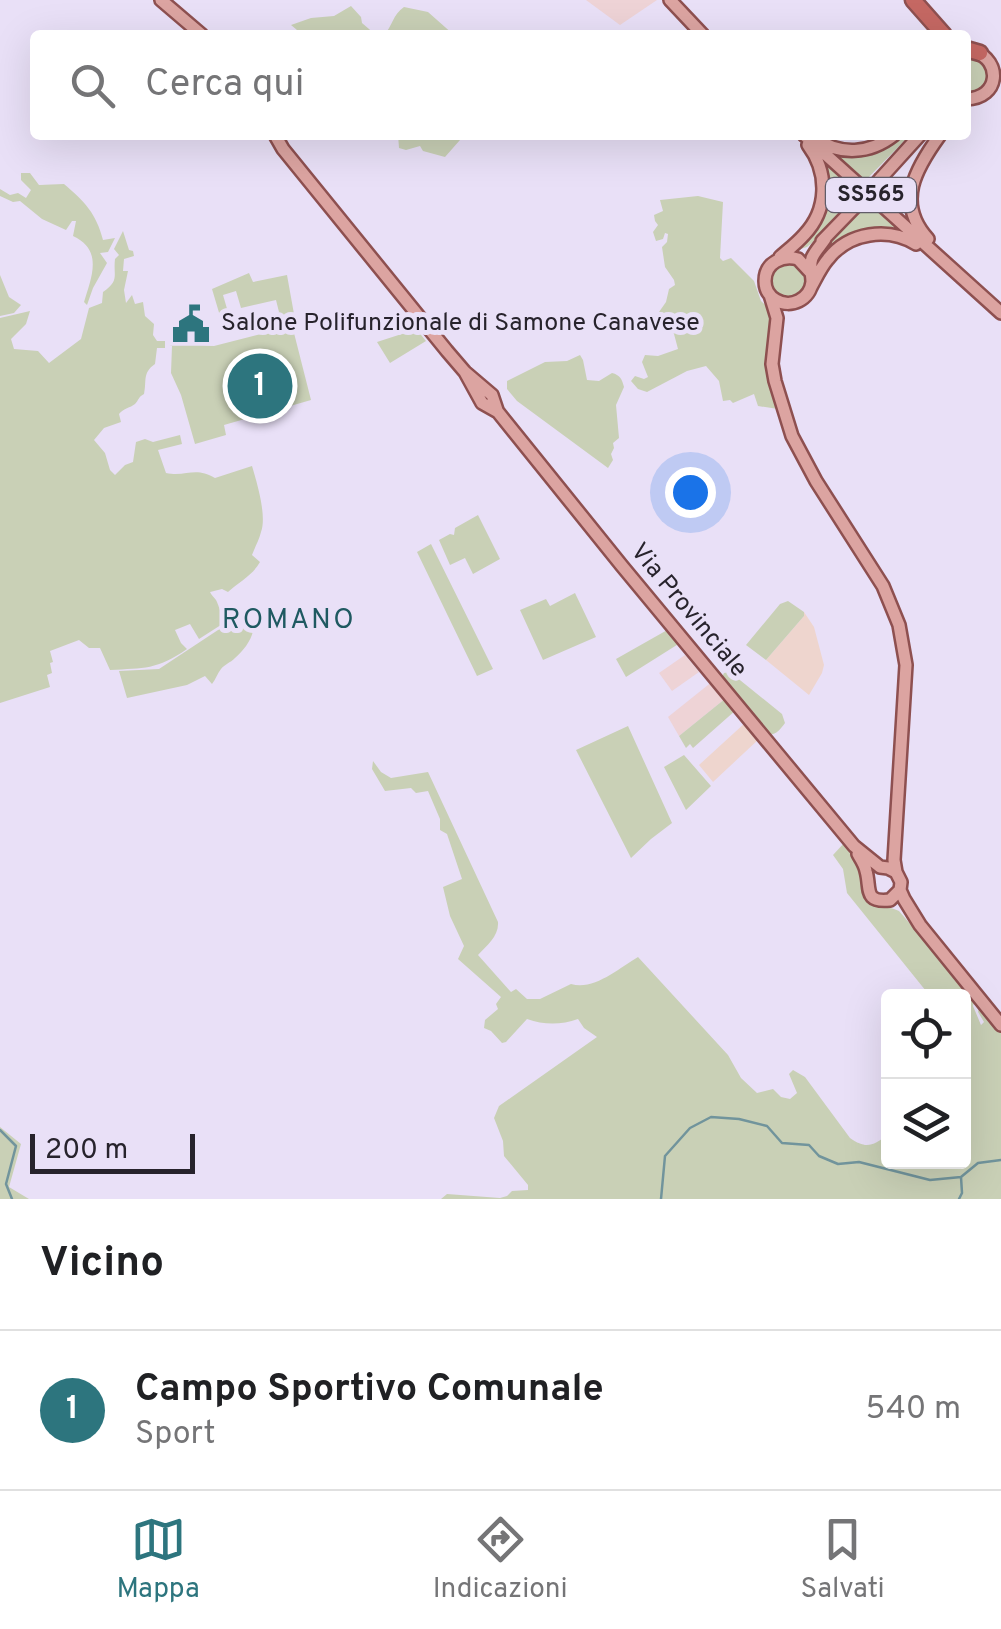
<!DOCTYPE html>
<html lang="it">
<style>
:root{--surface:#fff;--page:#f6f6f6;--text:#202124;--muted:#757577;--line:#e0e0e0;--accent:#2d757e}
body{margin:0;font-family:Overpass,sans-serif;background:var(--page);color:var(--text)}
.controls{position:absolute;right:30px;bottom:30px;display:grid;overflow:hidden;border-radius:10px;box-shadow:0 10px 40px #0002}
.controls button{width:90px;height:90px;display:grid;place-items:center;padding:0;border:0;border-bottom:2px solid var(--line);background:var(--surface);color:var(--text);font:50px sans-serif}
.scale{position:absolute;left:30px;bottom:25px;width:165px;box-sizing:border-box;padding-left:10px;border:5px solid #27232c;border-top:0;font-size:28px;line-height:35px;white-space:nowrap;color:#27232c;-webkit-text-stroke:8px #e9e0f7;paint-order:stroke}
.you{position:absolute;left:690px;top:492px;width:35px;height:35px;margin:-25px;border:8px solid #fff;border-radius:50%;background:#1a73e8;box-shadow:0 0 0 15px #1a73e833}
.badge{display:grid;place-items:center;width:65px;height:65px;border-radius:50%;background:var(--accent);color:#fff;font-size:32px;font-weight:700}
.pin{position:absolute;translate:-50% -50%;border:5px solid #fff;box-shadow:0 2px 10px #0006}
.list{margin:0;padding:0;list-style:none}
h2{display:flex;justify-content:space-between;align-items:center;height:130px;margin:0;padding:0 40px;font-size:42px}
h2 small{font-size:32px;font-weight:400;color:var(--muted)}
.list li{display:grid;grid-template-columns:65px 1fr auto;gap:30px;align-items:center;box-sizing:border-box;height:160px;padding:0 40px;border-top:2px solid var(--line)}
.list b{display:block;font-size:38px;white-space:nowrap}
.list p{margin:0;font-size:32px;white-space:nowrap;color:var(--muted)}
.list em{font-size:32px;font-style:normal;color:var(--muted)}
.icon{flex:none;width:55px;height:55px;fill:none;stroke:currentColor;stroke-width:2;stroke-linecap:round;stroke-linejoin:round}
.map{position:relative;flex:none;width:1001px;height:1199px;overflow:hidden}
.search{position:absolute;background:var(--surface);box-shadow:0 10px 40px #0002;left:30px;right:30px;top:30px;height:110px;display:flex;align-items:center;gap:25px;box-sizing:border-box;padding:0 35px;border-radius:10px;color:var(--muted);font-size:38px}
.sheet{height:290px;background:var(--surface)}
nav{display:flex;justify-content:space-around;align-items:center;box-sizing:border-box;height:140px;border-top:2px solid var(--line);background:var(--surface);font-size:28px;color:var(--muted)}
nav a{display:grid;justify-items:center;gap:5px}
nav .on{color:var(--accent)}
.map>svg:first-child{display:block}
.commercial{fill:#eed3d6}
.industrial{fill:#eed5ce}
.green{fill:#c9d0b6}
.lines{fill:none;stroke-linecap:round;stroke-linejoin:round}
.stream{stroke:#71949c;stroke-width:2.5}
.major-casing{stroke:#8e5050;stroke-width:16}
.highway-casing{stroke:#8e5050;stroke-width:19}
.major{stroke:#dca4a1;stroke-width:11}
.highway{stroke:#c56863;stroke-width:14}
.major-bridge-casing{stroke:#8e5050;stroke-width:16;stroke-linecap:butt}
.major-bridge{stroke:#dca4a1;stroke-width:11}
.labels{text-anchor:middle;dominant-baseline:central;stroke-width:10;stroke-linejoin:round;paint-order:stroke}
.shield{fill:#e9e0f7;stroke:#615c69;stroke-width:2.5}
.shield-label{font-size:22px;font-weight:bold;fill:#27232c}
.poi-label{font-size:25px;fill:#27232c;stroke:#e9e0f7;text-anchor:start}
.street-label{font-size:25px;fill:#27232c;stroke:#e9e0f7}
.neighbourhood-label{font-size:28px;letter-spacing:2.5px;fill:#1f5961;stroke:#e9e0f7}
</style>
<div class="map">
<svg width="1001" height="1199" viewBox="0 0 1001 1199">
<rect width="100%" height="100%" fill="#e9e0f7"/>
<!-- commercial -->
<path class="commercial" d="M586,0H657L620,25Z
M685,655L699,672L672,691L659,673Z
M713,681L726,698L679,736L668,717Z"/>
<!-- industrial -->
<path class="industrial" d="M804,612L814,627L824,665L822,673L809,695L766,660L804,616Z
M746,722L759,739L713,782L699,765Z"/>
<!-- green -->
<path class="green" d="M351,6L361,17L362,23L376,35H303L291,25L311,18L334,16Z
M404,7L428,12L454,35H384C392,27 393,14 404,7Z
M975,56L991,67L986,91L968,93L966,92V58Z
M398,135H497C484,142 473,137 460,140L445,157L423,151L420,146L406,150L399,148Z
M899,135H910L865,181L829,151L849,153Z
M819,154L859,190L813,242L807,247L794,251L818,220Z
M21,173H30L39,185L64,184C85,202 96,213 103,240L115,238L108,252L100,253L107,263L93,288L87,305L84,302C92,276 103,250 73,236L76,221H72L66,230L42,219L20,201L13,202L0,196V189L10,195L18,193L26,198L31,190L21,180Z
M698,196L723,202L720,258L723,261L731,258L754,281L761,301L770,309L773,319L767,359L778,409L758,406L754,394L733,403L730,400L723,401L719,381L706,366L687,371L647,392L638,389L631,381L635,376L644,379L648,377L642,362L645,355L658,356L678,349L674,334L665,329L659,312L666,302L669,289L675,285L674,280L665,267L662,247L667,242L668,234L665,233L663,239L656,241L653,232L658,225L655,221L654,215L663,211L660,200Z
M869,199L909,235L871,232L816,271L815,262L819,253Z
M123,231L129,250L133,251L134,256L124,259L123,271H128L124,290L126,303L132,295L135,304L143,302L145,316L154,324L153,335L157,341H165V348H157L155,364C142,373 147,381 144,394C138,397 139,400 135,404C130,408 124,408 119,414L121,422L104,428L94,440L105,453L110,470L115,475L125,465L133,462L136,442L145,439L153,442L180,435L182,444L158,450L166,473C187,477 195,466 215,478L252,466C257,483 267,516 261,532C259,540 255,547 252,555L260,562C253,575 239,582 228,592L222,589L210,592C211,595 214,597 216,600C217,601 224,621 224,623L199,639L190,624L175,630L181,643L187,649C157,670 144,668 110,670L100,648H89L79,640L50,651L53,662L50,663L52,673L47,675L50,687L0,703V318L30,311L26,324L11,339L14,349L38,351L49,363L81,339L89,308L102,303L103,292C120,280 113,276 115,259L119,255L114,249Z
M770 281a18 18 0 1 1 36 0a18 18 0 1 1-36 0Z
M249,273L253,282L287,275L294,314L263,321L259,318L279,312L276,300L241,308L236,291L223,295L230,319L224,320L225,326H223L212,289Z
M0,275L9,297L21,305L14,313L0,316Z
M414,330H417L426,341L390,363L377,342Z
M269,332L294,333L311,400L224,425L226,435L195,444L181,395L171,373L172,346H170L172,343L214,346Z
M580,355L583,360L587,380L599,381L612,373C620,375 622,379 624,387L616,405L619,438L613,443L614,448L611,454L613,460L608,468L517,401L507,389V381L545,362L567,361Z
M478,515L500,559L473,574L465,558L450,565L439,540L450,534L454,535L455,528Z
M431,544L493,669L477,676L417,552Z
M575,593L596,637L543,660L520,610L546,599L550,606Z
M788,601L804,612V616L766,660L746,645L780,604Z
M231,625L249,626L253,631C251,641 243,651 235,658C230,663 225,664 221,669C217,674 216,679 212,684L205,676L187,685L127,698L119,671L159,669L218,630Z
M669,629L680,643L626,677L616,659Z
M730,672L782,714L785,723C780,730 775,736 767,734L722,677L724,673Z
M726,698L736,710L693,748L690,744L686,748L679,736Z
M628,726L672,823L651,839L631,858L576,750Z
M684,755L711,786L686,810L664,767Z
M373,761L381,772L391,778L428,772L498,922C499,936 487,945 478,955L511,992L516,989L527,999H540L571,984C594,991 619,968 638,957L728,1055L741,1078L757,1093L773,1089L781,1097L790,1099L797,1093L789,1074L793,1070L805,1077L850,1138C867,1150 873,1145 888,1135V1162H964V996H930L847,893L843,869L833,855L845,842C851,852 865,866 865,878C865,887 861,892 869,900C877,908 890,906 899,911L975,999L973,1006L981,1025L984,1022L978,1012L979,1007L1001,1033V1199H441L447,1194L500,1198L507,1196L512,1191L528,1190V1185L504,1156L503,1141L494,1118L499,1106L597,1037L584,1028L578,1019C561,1025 544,1025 527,1019L506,1042L502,1043L491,1031L484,1028L485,1020L498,1009L496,1004L501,997L458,959L464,946L450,916L443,887L462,879L447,834L440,830V819L428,791L416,793L411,788L385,791L372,769Z
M0,1127L21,1144L9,1187L29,1199H0Z"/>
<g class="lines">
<!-- stream -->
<path class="stream" d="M0,1130L16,1146L6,1184L12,1199
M661,1199L665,1156L690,1128L711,1117L739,1119L767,1126L782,1143L809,1145L819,1156L838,1164L859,1162L930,1180L961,1177L978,1163L1001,1160
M959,1199L962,1193L961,1177"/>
<!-- major casing -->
<g class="major-casing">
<path id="major" d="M161,0L202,35
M670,0L703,35
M966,99C1001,98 1001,60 975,52
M275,135L283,149L447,351L465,372L492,395L497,410
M804,135L1001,313
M815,138C840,156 870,154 894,135
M881,178L920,135
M928,239C895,203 916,168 940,135
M822,241L856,206
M780,257C788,250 797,243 804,235C828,210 829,173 808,145
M811,273L798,259C783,255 765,262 765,281C765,289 769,296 776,300C791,309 810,299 812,282C812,274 809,267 812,258C815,251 821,245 825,239
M811,287C816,278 821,267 828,259C849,232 888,227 916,244
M770,295L777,318L772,364L775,381L792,436L816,481L883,586L899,625L906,665L894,860L896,872
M465,372L482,403L498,412L622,566L854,846L880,867L888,868L896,872L901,882L900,890L904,899L920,925L1001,1025
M858,854C861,859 865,865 866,871C871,888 863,903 890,900L900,890"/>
</g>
<!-- highway casing -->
<g class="highway-casing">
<path id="highway" d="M913,0L944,35
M966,49L980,53"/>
</g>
<!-- major -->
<use href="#major" class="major"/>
<!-- highway -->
<use href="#highway" class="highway"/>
<!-- major-bridge casing -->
<g class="major-bridge-casing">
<path id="major-bridge" d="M856,206L881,178"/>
</g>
<!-- major-bridge -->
<use href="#major-bridge" class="major-bridge"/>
</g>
<!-- icons -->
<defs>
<g id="civic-bare" transform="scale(3)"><path d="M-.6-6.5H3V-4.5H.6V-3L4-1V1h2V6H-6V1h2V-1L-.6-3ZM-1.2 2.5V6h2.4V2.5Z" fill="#2d757e" stroke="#e9e0f7" stroke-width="2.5" paint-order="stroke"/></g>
</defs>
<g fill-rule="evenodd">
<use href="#civic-bare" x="191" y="324"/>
</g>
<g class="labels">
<!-- shield labels -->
<rect class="shield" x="826" y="178" width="90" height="34" rx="8"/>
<g class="shield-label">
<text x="871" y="195">SS565</text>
</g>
<!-- poi labels -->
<g class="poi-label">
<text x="221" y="324">Salone Polifunzionale di Samone Canavese</text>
</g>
<!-- street labels -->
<g class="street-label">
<text transform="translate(688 611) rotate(50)">Via Provinciale</text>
</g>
<!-- neighbourhood labels -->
<g class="neighbourhood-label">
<text x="289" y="621">ROMANO</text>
</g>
</g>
</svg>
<div class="controls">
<button><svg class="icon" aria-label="locate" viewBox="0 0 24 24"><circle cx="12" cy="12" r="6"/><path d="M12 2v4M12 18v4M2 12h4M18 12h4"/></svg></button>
<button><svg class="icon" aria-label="layers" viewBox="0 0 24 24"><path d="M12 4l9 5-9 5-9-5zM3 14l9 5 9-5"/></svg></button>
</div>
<div class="scale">200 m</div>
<div class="you"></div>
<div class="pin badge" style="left:260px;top:386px">1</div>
<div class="search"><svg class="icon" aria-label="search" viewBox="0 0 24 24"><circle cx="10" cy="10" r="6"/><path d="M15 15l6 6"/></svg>Cerca qui</div>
</div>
<section class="sheet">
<h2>Vicino<small></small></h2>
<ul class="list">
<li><span class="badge">1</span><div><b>Campo Sportivo Comunale</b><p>Sport</p></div><em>540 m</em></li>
</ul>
</section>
<nav>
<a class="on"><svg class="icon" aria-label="map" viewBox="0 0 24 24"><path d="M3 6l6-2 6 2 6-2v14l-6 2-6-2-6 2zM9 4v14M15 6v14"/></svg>Mappa</a>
<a><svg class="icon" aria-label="directions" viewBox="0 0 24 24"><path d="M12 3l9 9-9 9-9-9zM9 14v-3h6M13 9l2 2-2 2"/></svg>Indicazioni</a>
<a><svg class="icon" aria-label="saved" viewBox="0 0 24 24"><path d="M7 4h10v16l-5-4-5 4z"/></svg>Salvati</a>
</nav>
